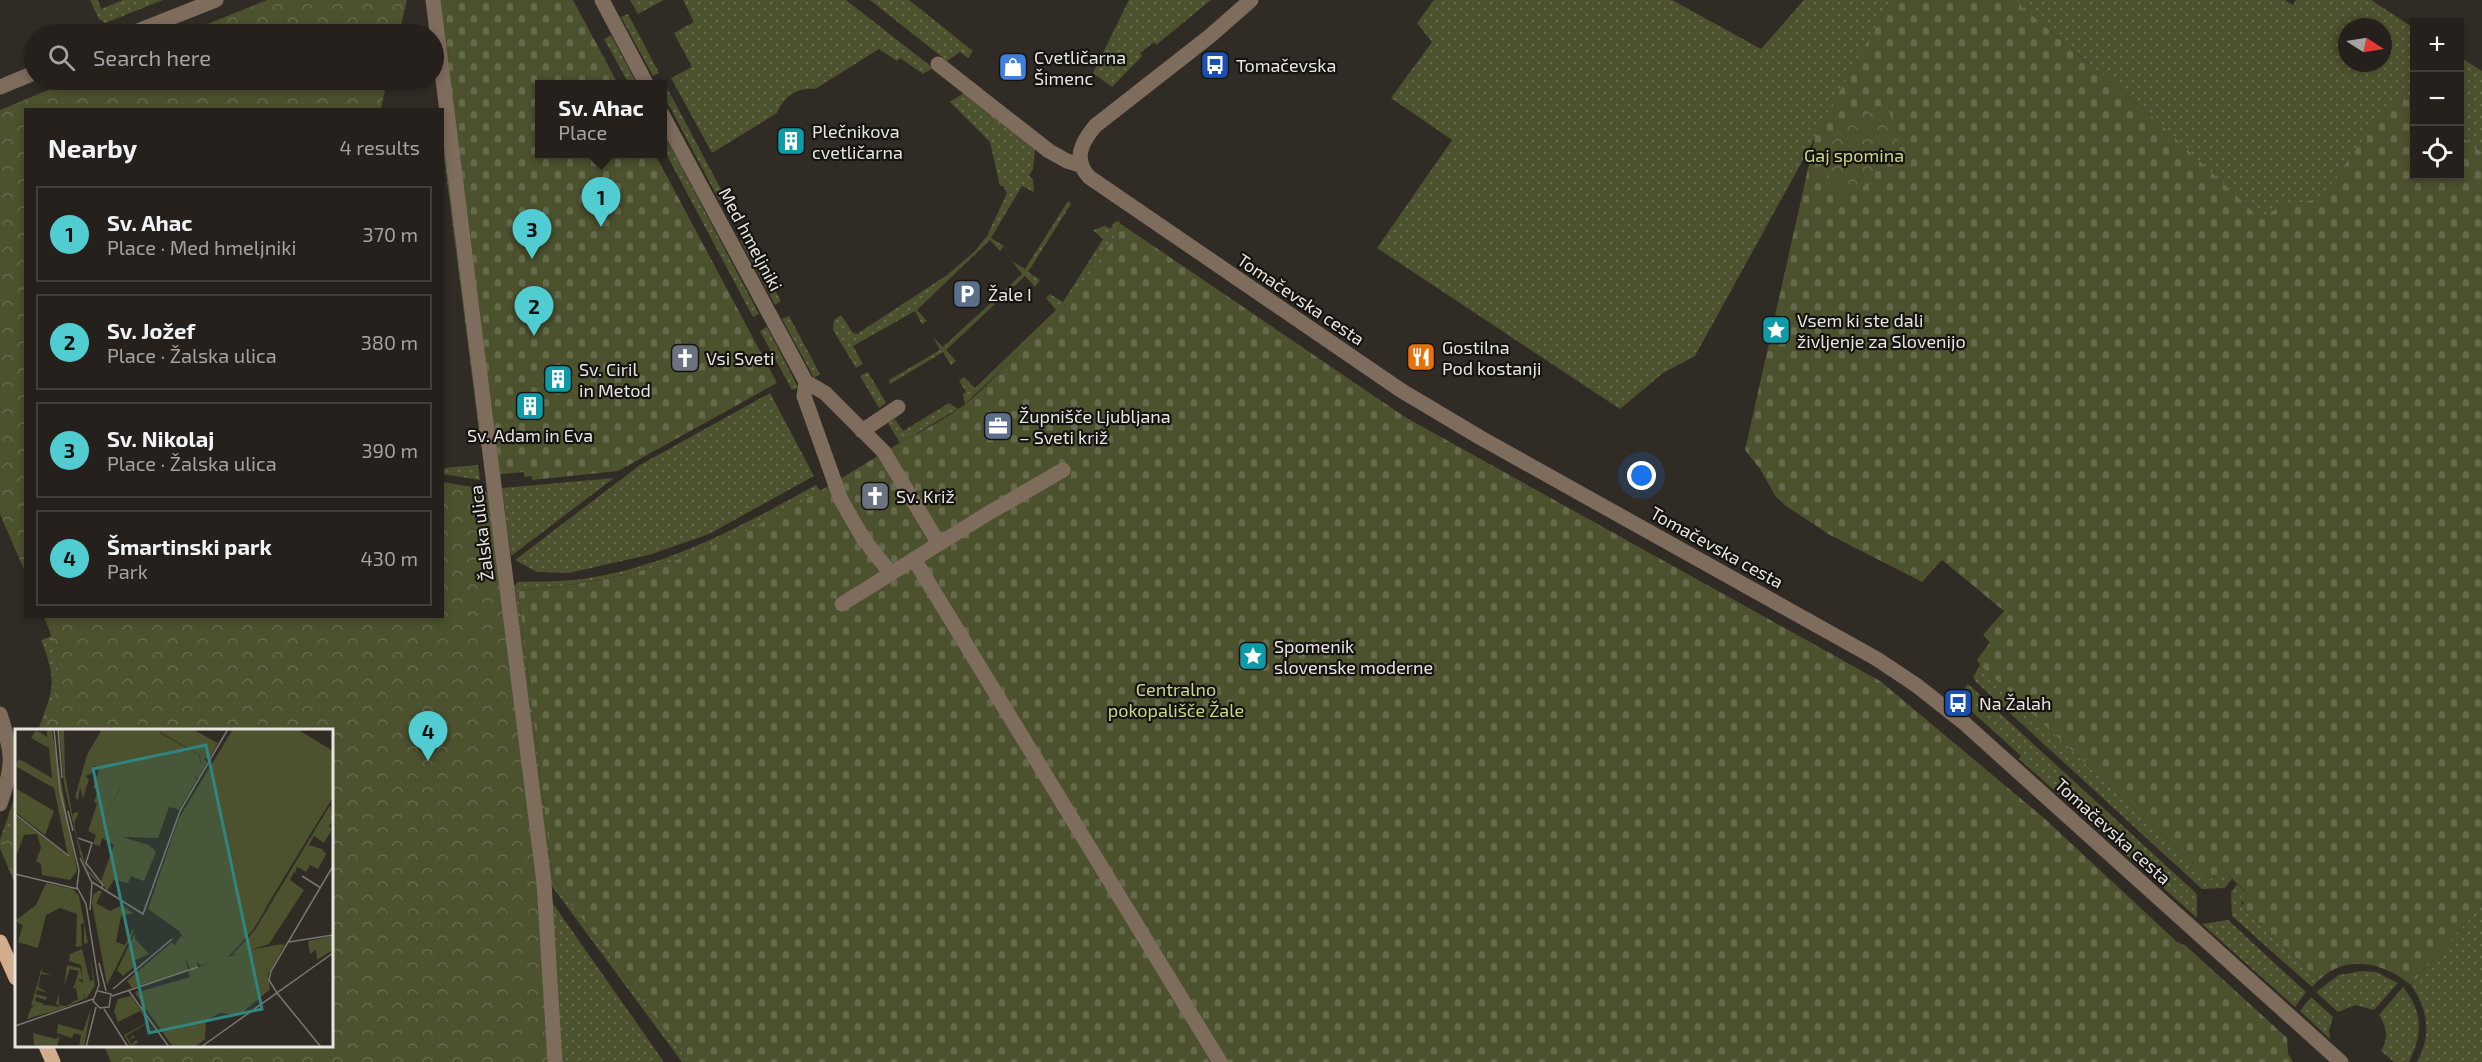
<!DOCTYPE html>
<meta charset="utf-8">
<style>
:root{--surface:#25201c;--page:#2d2825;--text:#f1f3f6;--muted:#a3a3a3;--line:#423e3b;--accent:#51ccd1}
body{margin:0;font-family:"Exo 2",sans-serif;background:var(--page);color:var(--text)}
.controls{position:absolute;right:18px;top:18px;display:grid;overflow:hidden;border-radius:0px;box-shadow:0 3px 9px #0003}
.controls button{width:54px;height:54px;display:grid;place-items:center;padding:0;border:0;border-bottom:2px solid var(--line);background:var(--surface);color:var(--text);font:30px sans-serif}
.compass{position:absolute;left:2338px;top:18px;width:54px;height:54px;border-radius:50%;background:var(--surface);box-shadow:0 3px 9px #0003;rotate:102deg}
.you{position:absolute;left:1642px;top:476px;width:21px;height:21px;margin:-15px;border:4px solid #fff;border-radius:50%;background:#1a73e8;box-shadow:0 0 0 9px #1a73e833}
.badge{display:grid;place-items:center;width:39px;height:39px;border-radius:50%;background:var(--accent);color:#111;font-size:20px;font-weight:700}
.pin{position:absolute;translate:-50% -50px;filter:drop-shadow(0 2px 3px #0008)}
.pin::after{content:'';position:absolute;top:32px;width:21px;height:18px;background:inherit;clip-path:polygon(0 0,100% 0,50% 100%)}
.popup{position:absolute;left:535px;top:80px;width:132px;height:78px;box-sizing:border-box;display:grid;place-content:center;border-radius:0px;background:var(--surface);filter:drop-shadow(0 2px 4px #0005);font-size:20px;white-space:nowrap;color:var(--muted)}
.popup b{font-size:22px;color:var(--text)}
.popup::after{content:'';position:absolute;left:50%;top:100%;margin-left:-12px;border:12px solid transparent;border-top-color:var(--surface)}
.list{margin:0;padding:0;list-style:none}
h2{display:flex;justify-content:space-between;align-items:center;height:78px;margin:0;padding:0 24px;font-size:26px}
h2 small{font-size:20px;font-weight:400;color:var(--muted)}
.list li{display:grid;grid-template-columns:39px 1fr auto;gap:18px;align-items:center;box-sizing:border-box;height:96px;margin:0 12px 12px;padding:0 12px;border:2px solid var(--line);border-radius:0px}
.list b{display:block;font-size:22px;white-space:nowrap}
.list p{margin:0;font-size:20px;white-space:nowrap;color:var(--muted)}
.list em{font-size:20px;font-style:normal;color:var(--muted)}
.icon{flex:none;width:33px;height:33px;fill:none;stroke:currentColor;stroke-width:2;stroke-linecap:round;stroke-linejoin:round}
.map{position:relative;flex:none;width:2482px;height:1062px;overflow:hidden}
.search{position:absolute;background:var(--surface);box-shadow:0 3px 9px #0003;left:24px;top:24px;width:420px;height:66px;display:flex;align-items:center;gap:15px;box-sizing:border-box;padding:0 21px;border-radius:33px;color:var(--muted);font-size:22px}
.panel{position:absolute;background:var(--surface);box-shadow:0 3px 9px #0003;left:24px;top:108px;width:420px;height:510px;border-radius:0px}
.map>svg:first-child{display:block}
.grass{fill:url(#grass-dots);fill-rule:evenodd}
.cemetery{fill:url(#cemetery-stones)}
.park{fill:url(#park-crowns)}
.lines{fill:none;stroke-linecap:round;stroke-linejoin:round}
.minor{stroke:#7e6c5d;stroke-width:15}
.major{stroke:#d1ac8d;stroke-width:15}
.labels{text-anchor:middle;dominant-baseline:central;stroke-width:4.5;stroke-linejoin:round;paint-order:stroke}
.poi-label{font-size:18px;fill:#e8e4e0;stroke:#161411;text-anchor:start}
.park-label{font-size:18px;fill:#cad789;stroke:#161411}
.street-label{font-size:18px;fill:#e8e4e0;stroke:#161411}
.inset-road{fill:none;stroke:#7a7570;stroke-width:1.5}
.view{fill:#30867f;fill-opacity:0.15;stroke:#30867f;stroke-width:3}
.inset-edge{fill:none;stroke:#e8e4e0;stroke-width:3}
</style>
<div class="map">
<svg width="2482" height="1062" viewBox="0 0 2482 1062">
<defs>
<pattern id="grass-dots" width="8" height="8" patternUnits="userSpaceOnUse" patternTransform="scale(1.5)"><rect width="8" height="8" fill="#4c512e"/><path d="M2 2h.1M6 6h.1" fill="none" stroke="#666a4c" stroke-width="1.8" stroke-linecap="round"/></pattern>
<pattern id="cemetery-stones" width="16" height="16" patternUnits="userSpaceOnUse" patternTransform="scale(1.5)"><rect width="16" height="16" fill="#4c512e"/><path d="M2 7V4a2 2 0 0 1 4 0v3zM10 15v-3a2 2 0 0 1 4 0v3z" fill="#666a4c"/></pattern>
<pattern id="park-crowns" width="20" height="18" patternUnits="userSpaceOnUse" patternTransform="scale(1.5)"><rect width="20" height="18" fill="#4c512e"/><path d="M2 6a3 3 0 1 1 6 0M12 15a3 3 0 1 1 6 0" fill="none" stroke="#666a4c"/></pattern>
</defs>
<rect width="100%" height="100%" fill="#312b25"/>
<!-- grass -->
<path class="grass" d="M90,0H98L101,9L123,0H163L105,23L99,19Z
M630,0H664L638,14Z
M683,0H846L933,68L923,74L900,58L897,61L879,49L815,89C796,87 784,97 777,113L712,153L671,78L692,67L674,33L694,22Z
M870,0H909L973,51L968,58L960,52L947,61Z
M1129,0H1211L1156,45L1154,42L1140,53L1142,56L1112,87L1093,73Z
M1434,0H1672L1761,49L1804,0H1891L1695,356L1663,373L1620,409L1377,248L1452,140L1391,98L1432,42L1417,23Z
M2020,0H2285L2293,5L2296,0H2371L2414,28V176H2460V57L2482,71V412L2260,218L2156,120L2021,6ZM2347,27H2383V63H2347Z
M628,14L659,73L653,76L621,17Z
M611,35L637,84H629L604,39Z
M664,82L725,197L719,200L663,94L662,85L659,84Z
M964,93L1035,149L1033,169L1029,176L1033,179L1034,192L1022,186L991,238L1004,246L1000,251L990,240L917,310L927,321L922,324L915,311L853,346L863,364L856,368L833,330L834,320L841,315L853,333L857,334L947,275L975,251L987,236L1007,193L1003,186H1000L990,142L950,102Z
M442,128L482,443L481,447L443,150Z
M663,132L759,314L753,317L663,148Z
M1068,201L1071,204L1028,272L1040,280L1035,287L1025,276L946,350L956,361L951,365L943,352L890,384L889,380L940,350L933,337L943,347L1022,274L1012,261L1025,269Z
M1119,221L1121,224C1086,295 1021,350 965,404L963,394L966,392L959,381L964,377L975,388L1056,310L1046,298L1050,294L1063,302L1103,239L1093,230L1105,226L1110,229L1115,222Z
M746,237L781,301L775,305L740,240Z
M789,316L820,374L814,378L782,319Z
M767,327L798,387L792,390L760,331Z
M868,372L886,403L879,408L860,376Z
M770,393L814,476L709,534L652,554L569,573L537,572L515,560L640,465Z
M949,403L958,409L900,443L888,423L895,419L903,431Z
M478,465L480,480L443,474V468Z
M614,478L511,556L502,488Z
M816,485L821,492C791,507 762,526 731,539C665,570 591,584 518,591L553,880L689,1062H682L548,881L512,588L518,582C539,581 561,582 582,579C668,567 742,526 816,485Z
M44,617H75L86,730H38C53,690 58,682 41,640L53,636Z
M1980,665L2210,879L2224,871L2232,879L2225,888L2202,889L1976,682L1973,677Z
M1968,684L2197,894V918L2019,759L2021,756L1957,698Z
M16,793V886L0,848V840Z
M2237,884L2245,892L2241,906L2319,980L2312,987L2232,916L2231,892Z
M549,898L664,1062H559Z
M2482,904V1062H2417C2432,1034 2428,1010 2411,985Z
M2228,920L2306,992L2295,1007L2202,924Z
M2363,971L2376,972L2398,983L2374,1010L2355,1005L2338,1012L2316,992L2339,975Z
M2403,987C2423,1012 2423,1034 2409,1062H2394L2381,1051C2389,1038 2387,1027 2379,1015Z
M2311,997L2333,1017L2329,1030L2330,1039L2300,1011Z"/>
<!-- cemetery -->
<path class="cemetery" d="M440,0H573L618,84L540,85V154H655L777,383L618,471L532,480V476L525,477L524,472L500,474Z
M1891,0H2020L2021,6L2156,120L2260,218L2285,204L2315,200L2329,187L2395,95L2414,103V176H2460V136L2482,153V904L2411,985C2385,963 2347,953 2319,980L2241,906L2244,902L2240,898L2245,891L2224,871L2217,878L2214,876L2211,880L1980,665L1977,660L1990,642L1983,635L2004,611L1942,560L1922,582L1830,535L1786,506L1776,497L1760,469L1745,450L1816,133Z
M1121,224L1405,417L1880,681L2044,818L2177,942L2185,945L2287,1038L2288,1054L2293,1062H689L553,880L518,591C573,586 630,577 682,558C755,532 821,491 886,451C912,435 941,423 964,405C979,394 991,380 1004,367C1047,325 1094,279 1121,224Z"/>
<!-- park -->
<path class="park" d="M267,0H407L399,34H182Z
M72,80H387L381,109L26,110L25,572L0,514V110Z
M1884,104L1888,107L1898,143L1859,192H1842L1831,181L1822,165C1830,130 1849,126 1877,107Z
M443,482L484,489L488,494L538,870L551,1062H111L104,1046H332V730H44C59,687 63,660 44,617L442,616Z
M16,809V886L2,852Z"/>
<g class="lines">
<!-- minor -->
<path class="minor" d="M433,0L544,883L555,1062
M602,0L647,85
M1251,0L1210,36L1095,126C1081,143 1073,159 1089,177L1402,391L1481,438L1877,659L1916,685L1963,722L2341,1062
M130,34L216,0
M938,64L1049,151L1067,161L1080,165
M0,87L34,73
M662,114L806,382L825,393L884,452L939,544
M806,382L804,396L841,500L863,538L891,574
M862,431L898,407
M914,559L1220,1062
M842,604L987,514L1063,470
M0,714C13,754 14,765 0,804"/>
<!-- major -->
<path class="major" d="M0,942L16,978
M46,1046L53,1062"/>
</g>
<!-- icons -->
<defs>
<g id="bus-square" transform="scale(1.5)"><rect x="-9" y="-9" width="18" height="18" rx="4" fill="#1a4fb4" stroke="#161411"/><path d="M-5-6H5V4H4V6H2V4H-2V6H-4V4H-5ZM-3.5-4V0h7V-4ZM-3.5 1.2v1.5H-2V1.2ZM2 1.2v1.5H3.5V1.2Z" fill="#fff"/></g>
<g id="shop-square" transform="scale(1.5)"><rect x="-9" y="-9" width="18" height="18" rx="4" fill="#3f7fe0" stroke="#161411"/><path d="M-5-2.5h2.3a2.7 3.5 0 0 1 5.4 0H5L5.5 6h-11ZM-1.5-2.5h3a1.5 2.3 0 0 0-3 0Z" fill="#fff"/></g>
<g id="building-square" transform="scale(1.5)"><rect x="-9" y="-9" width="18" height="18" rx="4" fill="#0f9aa8" stroke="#161411"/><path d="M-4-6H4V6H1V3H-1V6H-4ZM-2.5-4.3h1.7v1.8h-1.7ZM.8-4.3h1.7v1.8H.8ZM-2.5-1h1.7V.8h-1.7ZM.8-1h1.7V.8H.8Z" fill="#fff"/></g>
<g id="parking-square" transform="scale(1.5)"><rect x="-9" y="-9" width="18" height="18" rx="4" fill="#5c6f8a" stroke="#161411"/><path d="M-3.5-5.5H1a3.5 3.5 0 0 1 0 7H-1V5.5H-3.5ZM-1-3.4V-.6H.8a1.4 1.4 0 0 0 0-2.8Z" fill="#fff"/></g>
<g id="sight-square" transform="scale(1.5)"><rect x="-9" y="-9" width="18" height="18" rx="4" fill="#0f9aa8" stroke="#161411"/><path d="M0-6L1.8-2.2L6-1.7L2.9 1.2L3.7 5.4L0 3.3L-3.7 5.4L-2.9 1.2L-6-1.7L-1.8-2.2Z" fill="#fff"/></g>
<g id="restaurant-square" transform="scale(1.5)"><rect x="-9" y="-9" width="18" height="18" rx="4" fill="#e8710a" stroke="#161411"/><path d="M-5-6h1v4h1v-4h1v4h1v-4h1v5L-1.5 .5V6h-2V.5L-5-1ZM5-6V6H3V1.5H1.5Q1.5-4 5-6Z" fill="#fff"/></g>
<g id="church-square" transform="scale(1.5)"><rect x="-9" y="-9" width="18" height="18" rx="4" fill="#6b7280" stroke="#161411"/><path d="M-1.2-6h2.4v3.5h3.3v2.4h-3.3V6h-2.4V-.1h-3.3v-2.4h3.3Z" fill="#fff"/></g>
<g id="office-square" transform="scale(1.5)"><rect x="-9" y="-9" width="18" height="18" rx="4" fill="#5c6f8a" stroke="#161411"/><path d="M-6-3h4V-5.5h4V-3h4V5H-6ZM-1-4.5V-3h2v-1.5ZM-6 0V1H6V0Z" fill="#fff"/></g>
</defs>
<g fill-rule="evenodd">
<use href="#bus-square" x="1215" y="65"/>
<use href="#shop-square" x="1013" y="67"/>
<use href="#building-square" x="791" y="141"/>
<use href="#parking-square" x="967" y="294"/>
<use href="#sight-square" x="1776" y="330"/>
<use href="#restaurant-square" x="1421" y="357"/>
<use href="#church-square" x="685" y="358"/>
<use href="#building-square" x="558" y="379"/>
<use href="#building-square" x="530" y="406"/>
<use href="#office-square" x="998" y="426"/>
<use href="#church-square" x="875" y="496"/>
<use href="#sight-square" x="1253" y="656"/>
<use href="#bus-square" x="1958" y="703"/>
</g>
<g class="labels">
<!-- poi labels -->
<g class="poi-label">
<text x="1034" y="57">Cvetličarna<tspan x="1034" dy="21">Šimenc</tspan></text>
<text x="1236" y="65">Tomačevska</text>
<text x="812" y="131">Plečnikova<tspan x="812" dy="21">cvetličarna</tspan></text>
<text x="988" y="294">Žale I</text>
<text x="1797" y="320">Vsem ki ste dali<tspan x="1797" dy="21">življenje za Slovenijo</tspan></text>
<text x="1442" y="347">Gostilna<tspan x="1442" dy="21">Pod kostanji</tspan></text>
<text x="706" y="358">Vsi Sveti</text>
<text x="579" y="369">Sv. Ciril<tspan x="579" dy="21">in Metod</tspan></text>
<text x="1019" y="416">Župnišče Ljubljana<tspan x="1019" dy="21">– Sveti križ</tspan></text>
<text x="530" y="435" text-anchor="middle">Sv. Adam in Eva</text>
<text x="896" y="496">Sv. Križ</text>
<text x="1274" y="646">Spomenik<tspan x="1274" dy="21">slovenske moderne</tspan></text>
<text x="1979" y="703">Na Žalah</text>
</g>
<!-- park labels -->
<g class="park-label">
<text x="1854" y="155">Gaj spomina</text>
<text x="1176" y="689">Centralno<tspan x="1176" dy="21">pokopališče Žale</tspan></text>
</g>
<!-- street labels -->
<g class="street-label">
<text transform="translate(751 239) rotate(62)">Med hmeljniki</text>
<text transform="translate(1301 299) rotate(34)">Tomačevska cesta</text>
<text transform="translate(481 533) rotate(-97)">Žalska ulica</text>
<text transform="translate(1717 547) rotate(29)">Tomačevska cesta</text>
<text transform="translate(2113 831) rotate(42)">Tomačevska cesta</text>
</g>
</g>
<!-- overview -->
<g transform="translate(15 729)">
<rect width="318" height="318" fill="#312b25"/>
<path d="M32,0L37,1L62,142L55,151L27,146L26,135L21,132L26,119L22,105L9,106L0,130V86L53,127L39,59L0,37L4,30L37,49L34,19L16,9L21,1L32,8ZM44,0H49L50,45L58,89V84L64,83L59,94L62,109L73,142L80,148L86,156L73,144L65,125L49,54ZM87,0H138L89,89L84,92L83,101L134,116L141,123L129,152L116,147L113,154L99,151L92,162L86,152L99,116L87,109L85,117L78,115L81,106L73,102L82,75L79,73L83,61L78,59L85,38L79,37L76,45L70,47L74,50L68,69L65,58L63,71L60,68L72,26ZM146,0H177L203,14L194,30L188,29L192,33L183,49L178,47L182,50L164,81L160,79L176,48L186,35L185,26L145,3ZM0,59L39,82L30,106L0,83ZM315,76L318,91L314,97L317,100L309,114L299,107L294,116L307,120L311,125L307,133L303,140L295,136L291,143L282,138L280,143L285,146L279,143L275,151L289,161L254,215L235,221L266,215L265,224L253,245L255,260L224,286L205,284L191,291L190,310L180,317L158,318L121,262H137L175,249L173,243L200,234L185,237L183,231L182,238L175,240L169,226L158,218L166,207L171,212L168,206L178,220L185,236L215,226L255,173L238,201L215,226L213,228L226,224L217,226L240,201ZM31,154L58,160L64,167L73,214L69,215V195L66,194L67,217L61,218L62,185L45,179L31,186L23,219L3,213L8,196L0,192L21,176ZM84,161L104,174L87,163L81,174L95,182L107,176L118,184L106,187L101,213L110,216L118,200L119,202L92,256L77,174L78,166ZM120,204V210L134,225L118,232L121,236L108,247L102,241ZM318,207V221L302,231L301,221L295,225L293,212ZM67,220L75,252L78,251L75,224L80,257L70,271L66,236L54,232L55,225ZM52,236L65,239L68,250L63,251L69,254V270L49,279L12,290L16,279L22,275L46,278L41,275L44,265V276L51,277L63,270L61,259L65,257L58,260L64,242L55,240L49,257ZM27,238V243L37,246L26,245L23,258L33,264L22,261L21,265L32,268L31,271L21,268L20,272L29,275L16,277ZM116,267L134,293L111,307L114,311L118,306L120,308L114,311L116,316L121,311L123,313L116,318L109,306L133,293L125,282L103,293L99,282L103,270ZM76,279L69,318H64L66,306L59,304L57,309L42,304L43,295L68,302ZM18,304L41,310L45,307L42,318L19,316Z" fill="#4c512e"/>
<path d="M113,0H146L145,4L184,26L186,36L160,79L154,78L143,109L107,108L83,101L84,92L89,89L106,59L90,46ZM218,0H282L318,22V68L237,201L215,226L185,236L164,202L133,180L164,89ZM157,213L170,228L173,241L117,259L112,252Z" fill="#4c512e"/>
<path d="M270,215L253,245L254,261L225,285L205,283L188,294L190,310L180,318H158L120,264L175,248L176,241L215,228Z" fill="#4c512e"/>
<path class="inset-road" d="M39,0L45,62L64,141L62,158L71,175L84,256L78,272L85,279L94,278L96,265L83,262M43,0L47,49M53,82L58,102M0,85L54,127M63,109L77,114L71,134L88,156L86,160M65,129L77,154L75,181M0,145L63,160M287,147L306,159M77,153L128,185L165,82L213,0M274,213L318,206M84,234L91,262M98,260L157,210M114,262L154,318M262,264L254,251L256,242L318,137M262,264L306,318M97,267L183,238M89,280L113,318M0,297L78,270M71,318L81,278M186,318L318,224"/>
<path class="view" d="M191,16L247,280L134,304L78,40Z"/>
<rect width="318" height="318" class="inset-edge"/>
</g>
</svg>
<div class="controls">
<button>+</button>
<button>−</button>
<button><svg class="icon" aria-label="locate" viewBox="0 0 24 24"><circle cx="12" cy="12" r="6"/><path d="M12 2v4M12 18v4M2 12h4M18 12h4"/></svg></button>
</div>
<svg class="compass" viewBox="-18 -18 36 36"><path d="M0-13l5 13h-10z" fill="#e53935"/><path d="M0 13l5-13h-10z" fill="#a3a3a3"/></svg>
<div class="you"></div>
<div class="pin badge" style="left:601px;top:227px">1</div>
<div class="popup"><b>Sv. Ahac</b>Place</div>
<div class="pin badge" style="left:534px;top:336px">2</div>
<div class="pin badge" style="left:532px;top:259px">3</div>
<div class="pin badge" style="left:428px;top:761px">4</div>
<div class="search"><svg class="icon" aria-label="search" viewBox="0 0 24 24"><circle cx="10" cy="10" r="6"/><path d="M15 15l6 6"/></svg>Search here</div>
<section class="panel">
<h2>Nearby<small>4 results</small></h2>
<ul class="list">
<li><span class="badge">1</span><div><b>Sv. Ahac</b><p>Place · Med hmeljniki</p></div><em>370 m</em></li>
<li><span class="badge">2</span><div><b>Sv. Jožef</b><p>Place · Žalska ulica</p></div><em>380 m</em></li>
<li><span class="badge">3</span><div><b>Sv. Nikolaj</b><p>Place · Žalska ulica</p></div><em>390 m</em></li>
<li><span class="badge">4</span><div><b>Šmartinski park</b><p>Park</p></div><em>430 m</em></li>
</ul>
</section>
</div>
